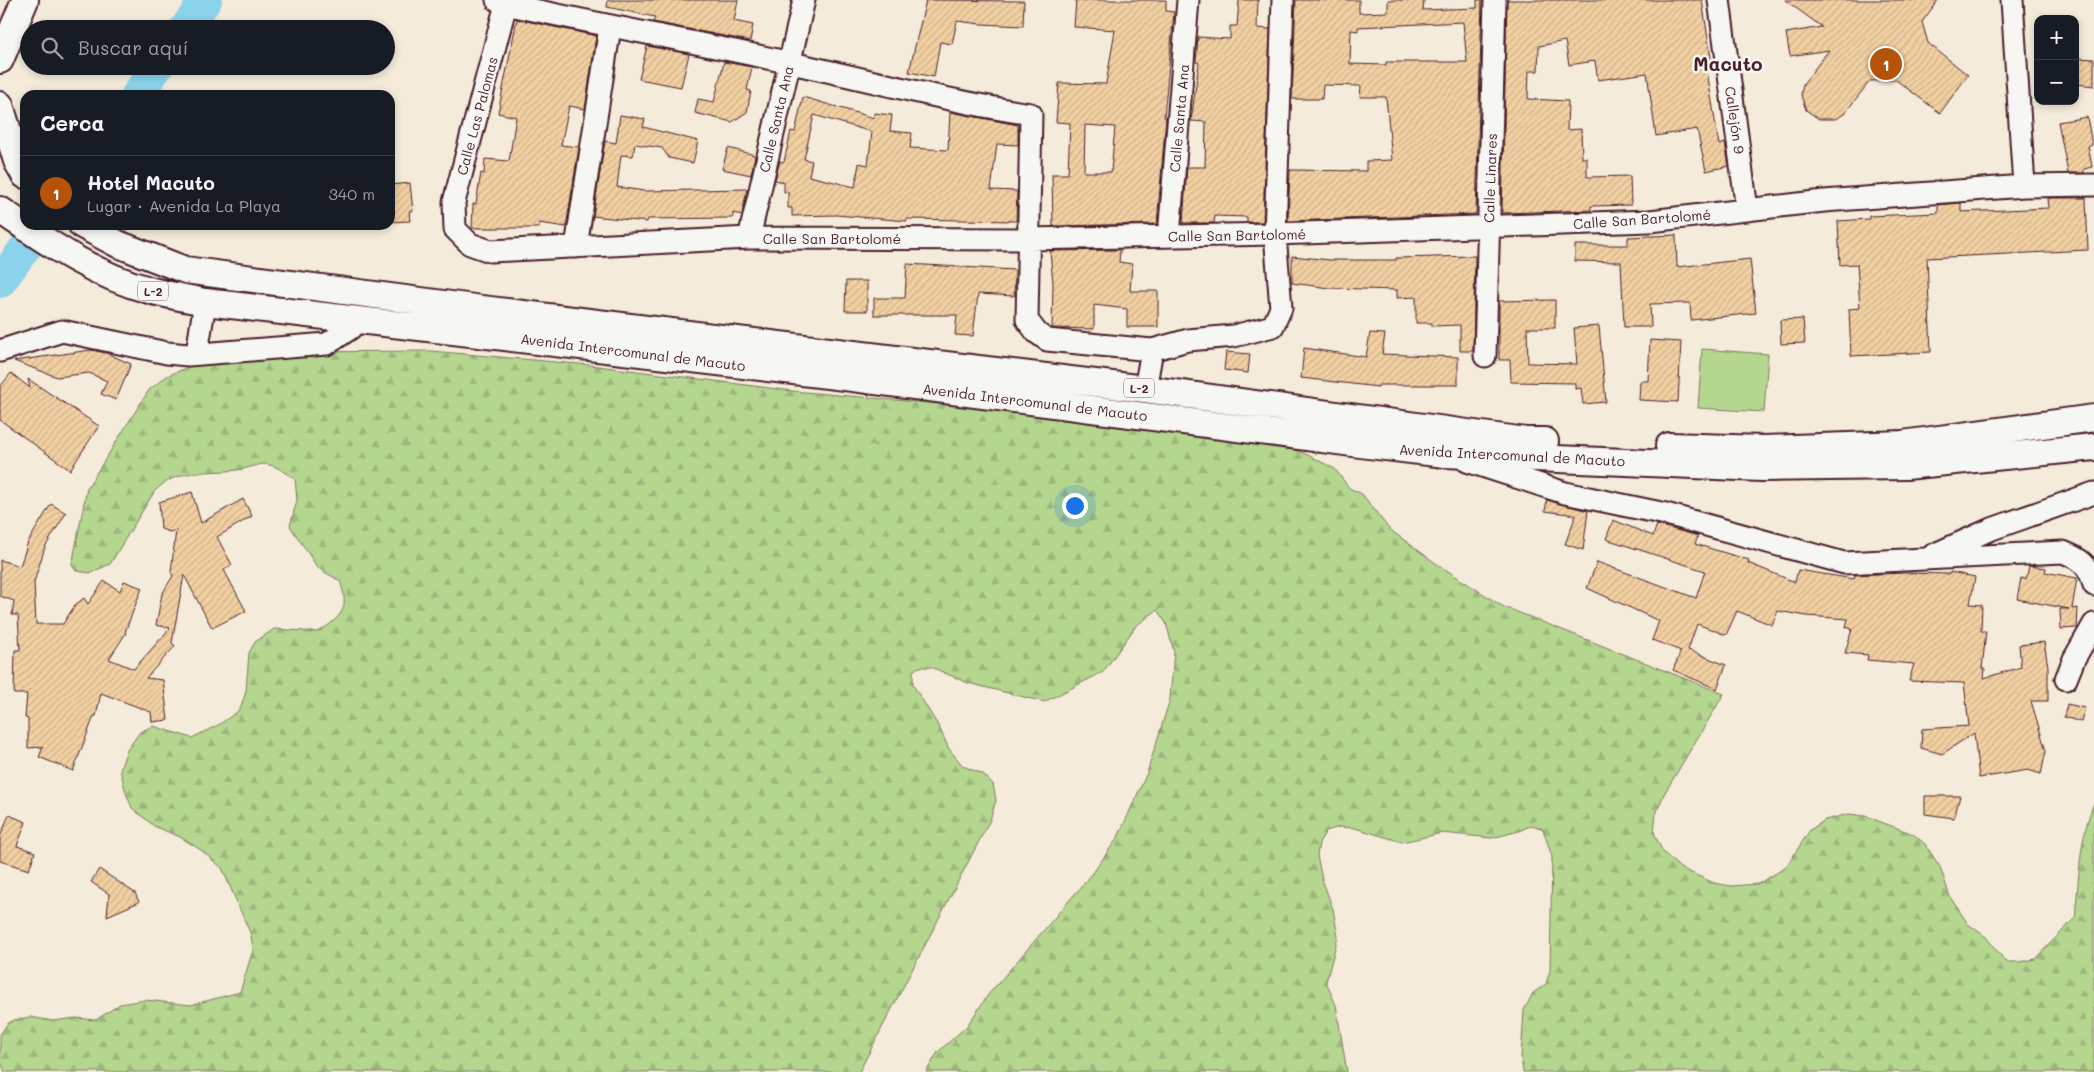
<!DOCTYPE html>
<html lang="es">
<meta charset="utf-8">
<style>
:root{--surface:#171b24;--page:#242831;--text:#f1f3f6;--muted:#9ea1a6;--line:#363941;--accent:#b45309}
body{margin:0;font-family:Mali,sans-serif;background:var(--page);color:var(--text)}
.controls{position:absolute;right:15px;top:15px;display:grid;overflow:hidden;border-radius:10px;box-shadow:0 2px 8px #0003}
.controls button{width:45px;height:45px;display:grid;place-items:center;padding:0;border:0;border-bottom:1px solid var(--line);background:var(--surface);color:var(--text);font:25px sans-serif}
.you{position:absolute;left:1074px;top:505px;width:18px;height:18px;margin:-12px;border:4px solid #fff;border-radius:50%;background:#1a73e8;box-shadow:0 0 0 8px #1a73e833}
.badge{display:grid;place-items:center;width:32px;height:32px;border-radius:50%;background:var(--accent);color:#fff;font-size:16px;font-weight:700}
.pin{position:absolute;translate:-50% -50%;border:2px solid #fff;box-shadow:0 1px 5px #0006}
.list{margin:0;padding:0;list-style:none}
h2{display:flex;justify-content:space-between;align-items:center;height:65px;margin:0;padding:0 20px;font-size:21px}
h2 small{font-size:16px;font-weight:400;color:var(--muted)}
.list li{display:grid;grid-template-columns:32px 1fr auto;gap:15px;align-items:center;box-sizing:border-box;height:75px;padding:0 20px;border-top:1px solid var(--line)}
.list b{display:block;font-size:19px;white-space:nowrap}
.list p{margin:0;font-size:16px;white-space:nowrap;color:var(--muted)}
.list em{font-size:16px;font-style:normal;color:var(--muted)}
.icon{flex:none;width:28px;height:28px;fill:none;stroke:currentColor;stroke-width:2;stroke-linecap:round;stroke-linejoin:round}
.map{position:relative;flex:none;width:2094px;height:1072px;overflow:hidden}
.search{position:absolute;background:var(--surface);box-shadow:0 2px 8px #0003;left:20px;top:20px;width:375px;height:55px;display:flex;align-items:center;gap:12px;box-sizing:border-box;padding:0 18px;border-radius:28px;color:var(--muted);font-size:19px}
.panel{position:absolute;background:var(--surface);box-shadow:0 2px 8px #0003;left:20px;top:90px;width:375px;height:140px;border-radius:15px}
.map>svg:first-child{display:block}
.forest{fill:url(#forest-firs);stroke:#7f7a5d}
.garden{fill:#b4d68f;stroke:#7f7a5d}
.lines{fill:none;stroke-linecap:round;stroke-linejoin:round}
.river{stroke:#8ad3eb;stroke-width:32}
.building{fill:url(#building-hatch);stroke:#4a1f2b;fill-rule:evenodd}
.minor-casing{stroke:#4a1f2b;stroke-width:25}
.major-casing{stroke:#4a1f2b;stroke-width:30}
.minor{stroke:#f6f6f2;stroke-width:21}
.major{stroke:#f6f6f2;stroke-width:26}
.labels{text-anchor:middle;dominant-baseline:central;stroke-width:5;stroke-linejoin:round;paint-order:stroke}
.shield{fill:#f6f6f2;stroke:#7e6067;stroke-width:1}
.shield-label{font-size:12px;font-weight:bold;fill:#4a1f2b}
.street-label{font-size:14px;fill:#4a1f2b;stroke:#f6f6f2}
.district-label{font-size:19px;font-weight:bold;fill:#4a1f2b;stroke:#f6f6f2}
</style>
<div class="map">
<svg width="2094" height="1072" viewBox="0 0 2094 1072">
<defs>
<pattern id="forest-firs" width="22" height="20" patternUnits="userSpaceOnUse" patternTransform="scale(1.25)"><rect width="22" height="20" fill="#b4d68f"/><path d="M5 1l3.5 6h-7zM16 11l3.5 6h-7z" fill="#9cb77c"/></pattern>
<pattern id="building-hatch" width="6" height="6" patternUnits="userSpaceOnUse" patternTransform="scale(1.25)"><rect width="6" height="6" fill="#f1d0a2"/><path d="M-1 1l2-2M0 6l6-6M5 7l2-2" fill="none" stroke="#d0b28c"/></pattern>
</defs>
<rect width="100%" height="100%" fill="#f4ebda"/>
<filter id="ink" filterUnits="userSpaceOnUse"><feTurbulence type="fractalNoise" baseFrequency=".02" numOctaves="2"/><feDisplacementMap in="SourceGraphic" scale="10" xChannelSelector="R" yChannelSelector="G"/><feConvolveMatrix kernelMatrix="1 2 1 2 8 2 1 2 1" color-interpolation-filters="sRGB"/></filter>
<g filter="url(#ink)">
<!-- forest -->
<path class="forest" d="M431,351L590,365L793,391L1187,426L1272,441L1308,455L1335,469L1349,488L1362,494L1389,529L1437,564L1502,606L1724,694L1664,794L1656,814L1654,831L1656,838L1663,852L1680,868L1714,883L1731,886L1758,884L1786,867L1810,830L1825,820L1849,814L1865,816L1913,834L1925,844L1940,867L1950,897L1968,924L1986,937L2006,962H2020L2035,959L2075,918C2079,879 2079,839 2094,803V1072H1523L1521,1058L1524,1010L1533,993L1546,984L1550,971L1552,857L1543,829L1532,825L1519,831L1492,838L1442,833L1402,842L1355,828L1339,827L1326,831L1319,843L1317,856L1322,879L1333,909L1338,937L1326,982L1336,1005L1347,1072H926L938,1052L967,1026L988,995L1093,873L1118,837L1147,773L1170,699L1174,652L1166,623L1157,610L1136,626L1103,672L1044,702L968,683L931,667H919L913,671V685L939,727L949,749L963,766L983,774L993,784L996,800L990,820L859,1072H5L0,1060V1035L7,1024L14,1020L30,1017L53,1021L76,1018L96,1020L120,1004L145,1000L191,1005L240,992L253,950L251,935L222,868L201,850L180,837L154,826L132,808L126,793L120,769L127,750L140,732L153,726L192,738L220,724L237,712L241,707L246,691L249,653L255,642L274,629L318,632C342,617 350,609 340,581L318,568L290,526L297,500L295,479C286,473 275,464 263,464C255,465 246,469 237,470C206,474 177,467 154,492L110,564L90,573L76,571L72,565L87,488L149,390L167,376L200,362L279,352Z"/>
<!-- garden -->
<path class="garden" d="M1702,349L1768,354L1764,412L1698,408Z"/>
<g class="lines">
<!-- river -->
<path class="river" d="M185,29L206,0
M137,95L158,66
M0,282L42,225"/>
</g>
<!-- building -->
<path class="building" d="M608,0H738L734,21L753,25L750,41L653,22L655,17L607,7Z
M926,0L1024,1L1023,26L981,24L957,21L952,44L940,42L934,77L909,72Z
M1076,0H1166V11L1174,12L1164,117H1166L1157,224L1053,226L1052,174H1068L1070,123L1056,122L1059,83L1106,84L1115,30L1074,27ZM1085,125L1115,127L1111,172H1084Z
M1239,0H1258L1257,28L1270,29L1263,222H1247V217L1215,216L1214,223H1183L1187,167H1205L1206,122L1191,121L1199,63L1196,62L1198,37L1230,39V26H1237Z
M1296,0H1359V13L1388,12V0H1424L1423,10L1477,8V0H1482L1476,214L1288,221L1290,170L1366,171V161L1392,160L1386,97H1360L1361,86L1323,85L1322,99H1292ZM1463,22L1467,62H1386V65L1350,64L1351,30L1358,31V27Z
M1507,0H1702L1711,58L1705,59L1719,145L1725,143L1729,166L1706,171L1697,129L1656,136L1647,73L1598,80L1595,61L1569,65L1565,41L1539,46L1538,71H1529L1528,99L1568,101L1567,130L1581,129L1582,158H1587V177L1630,176L1631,205L1591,206V210L1502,213Z
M1785,0H1938L1922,22L1928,43L1968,75L1940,113L1896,80L1870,81L1844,114L1835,119H1819L1806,110L1801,95L1803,84L1829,50L1790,56L1786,33L1822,27Z
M517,19L596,36L585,109L569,106L561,145L579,147L566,227L539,223V228H472L473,204H476L481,173L484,174L485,159L509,161L516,117L498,113Z
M647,46L689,54L681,87L639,79Z
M2078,58L2094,59V86L2076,84Z
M724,62L752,67L747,90L751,91L747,112L732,122L695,113L698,99L714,102Z
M803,97L874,118V113L892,115L890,131L912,133L910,148L948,150L950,112L1018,125V145L997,144L991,190L1017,191L1016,221L907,219V221L836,215L792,216V208H788V192H784V182L775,180L780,161L784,162L791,131L795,132ZM814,115L872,132L868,165L859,163L855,187L809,176L812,161L804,159Z
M620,115L645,119L643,127L698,141L693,163L669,158L662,148L635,144L633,156L621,155L617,187L644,191L747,189L742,215L733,213V218L648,219L647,222L593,216L605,141L616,143Z
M2087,117L2092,145L2088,146L2092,167L2084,169V173H2068L2058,122Z
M728,148L755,155L751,175L722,169Z
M410,183L413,211H409L410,221L390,222V185Z
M2048,198H2086L2088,250L1927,258L1931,352L1851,356L1849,309L1860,308L1857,264L1840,265L1838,221L1869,219V216L1938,213V205L1961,203V212L2049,208Z
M1676,235L1677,267L1750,259L1756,313L1691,320L1690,303L1650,304L1651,327H1624L1621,262L1575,261V245H1628V237Z
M1120,250L1119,262L1132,264L1130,291H1158V327H1127V309L1094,305V329L1052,328L1053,283L1050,251Z
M1292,256L1330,260H1396V258L1475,256L1473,351H1460V325L1432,326V323H1416V297L1397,298V290L1329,288L1292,283Z
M907,264L1015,270L1014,296L978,294L973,336L955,335L957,315H874V298H905Z
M846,281H867V311H845Z
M1555,300V328H1527L1528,363L1577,364L1574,328L1599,326L1606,402L1583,404L1581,388L1575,389V383L1511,382L1510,360H1499V301Z
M1803,319L1805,343L1781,344L1780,320Z
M1370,333L1385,334L1382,354L1458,357V385H1379L1378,387L1301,378L1304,348L1366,357Z
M1650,340L1681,342L1678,402L1639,400L1640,381H1648Z
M91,350L106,353L131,364L116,400L101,394L107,381L89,373L57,377L14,361Z
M1226,352L1250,354L1248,373L1224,370Z
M11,373L30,388L28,379L99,426L70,470L0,420V387Z
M192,492L201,523L243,499L252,516L217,537L232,565L224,570L246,611L212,628L184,575L172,643L175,646L146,678L163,680L168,720L152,722L151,712L101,693L96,716H94L73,771L39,757L43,747L28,748V719L25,718L27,694H14L15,650H20L18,615H12L14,601L0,596V560L20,566L28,542L51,504L66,513L45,547L34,582L36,624H63L75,605L84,598L88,604L104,581L120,591L124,581L142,588L125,632L126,633L109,659L134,669L170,628L156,625L162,594L173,576L171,572L176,530L170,532L161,529L159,502Z
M1547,500L1588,511L1583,550L1565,544L1576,515L1545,511Z
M1613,520L1653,536L1657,525L1698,536L1695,544L1749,560L1748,563L1795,582L1798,570L1854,579L1855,575L1904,573L1950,574V572L1975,577L1970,604L1982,605L1981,631H1986L1982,669H1985L1984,678L2021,667L2019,645L2044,642L2048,667V701H2031L2046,751L2041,774L2028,770L1979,778L1974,733L1942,754L1921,748L1922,729L1969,726L1964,683L1909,681L1914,664L1867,660L1868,655L1845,653L1852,629L1846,627L1848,619L1807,616L1778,611L1772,625L1737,611L1726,635L1697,624L1688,650L1726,665L1717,689L1673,670L1681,651L1652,640L1659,621L1587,588L1597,562L1696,598L1705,571L1606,539Z
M2029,566L2046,568L2045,572L2077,578L2072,609L2078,608L2077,628L2061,629L2060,609H2069L2017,599L2021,578L2026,579Z
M2067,704L2085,708L2081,722L2064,717Z
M1925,796H1960L1954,818L1925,814Z
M9,815L26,822L17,846L35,852L29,870L0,861V837Z
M99,869L135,893L139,902L107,916L109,894L91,882Z"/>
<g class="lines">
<!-- minor casing -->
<g class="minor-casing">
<path id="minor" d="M497,0L506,4C601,25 696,42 791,63C871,80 950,102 1031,114L1027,320L1037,333L1047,340L1152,350L1188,340L1234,336L1273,326L1281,308L1275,234L1283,0
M1719,0L1747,210
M2012,0L2024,186
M506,4L454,202L455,229L470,244L490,251L749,238L1028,239L1275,234L1650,221L1824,201L2024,186L2094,185
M1169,236L1188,0
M749,238L804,0
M576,247L610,27
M0,351L62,331L167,353L188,355L327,344L351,328L357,320
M197,353L205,302
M1485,356L1495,0
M1145,389L1152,350
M1467,461L1565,493L1666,514L1844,563L2063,552C2081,559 2089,565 2094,585
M1933,555L1989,530L2094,493
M2066,679L2074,659L2094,624"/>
</g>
<!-- major casing -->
<g class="major-casing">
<path id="major" d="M0,60L25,0
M0,105L17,161L25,175
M0,210C47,242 93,275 149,290C167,295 186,298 205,302L845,377L1360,444L1445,454L1761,468L1906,466L2094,447
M82,225L118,244L185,270L482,309L1145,389L1526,441H1545
M1669,446L1763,449L1902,444L2094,418"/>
</g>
<!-- minor -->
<use href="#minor" class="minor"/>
<!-- major -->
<use href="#major" class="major"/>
</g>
</g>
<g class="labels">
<!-- shield labels -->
<g class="shield">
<rect x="138" y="281.5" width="30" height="19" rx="4"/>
<rect x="1124" y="378.5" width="30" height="19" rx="4"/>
</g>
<g class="shield-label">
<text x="153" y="291">L-2</text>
<text x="1139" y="388">L-2</text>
</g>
<!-- street labels -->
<g class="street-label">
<text transform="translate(477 116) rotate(-75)">Calle Las Palomas</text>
<text transform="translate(1179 118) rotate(-85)">Calle Santa Ana</text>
<text transform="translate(776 119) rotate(-77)">Calle Santa Ana</text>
<text transform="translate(1735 120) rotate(82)">Callejón 9</text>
<text transform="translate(1490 178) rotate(-88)">Calle Linares</text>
<text transform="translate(1642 219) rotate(-4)">Calle San Bartolomé</text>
<text transform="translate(1237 235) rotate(-1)">Calle San Bartolomé</text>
<text x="832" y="238">Calle San Bartolomé</text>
<text transform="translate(633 352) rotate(7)">Avenida Intercomunal de Macuto</text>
<text transform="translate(1035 402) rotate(7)">Avenida Intercomunal de Macuto</text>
<text transform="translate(1512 455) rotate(3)">Avenida Intercomunal de Macuto</text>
</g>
<!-- district labels -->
<g class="district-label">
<text x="1728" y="63">Macuto</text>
</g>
</g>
</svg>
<div class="controls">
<button>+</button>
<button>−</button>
</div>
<div class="you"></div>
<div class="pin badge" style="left:1886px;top:64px">1</div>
<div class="search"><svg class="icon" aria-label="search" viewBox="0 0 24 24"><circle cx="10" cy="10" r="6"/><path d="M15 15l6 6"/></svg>Buscar aquí</div>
<section class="panel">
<h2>Cerca<small></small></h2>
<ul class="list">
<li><span class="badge">1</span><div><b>Hotel Macuto</b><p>Lugar · Avenida La Playa</p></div><em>340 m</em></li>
</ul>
</section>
</div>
